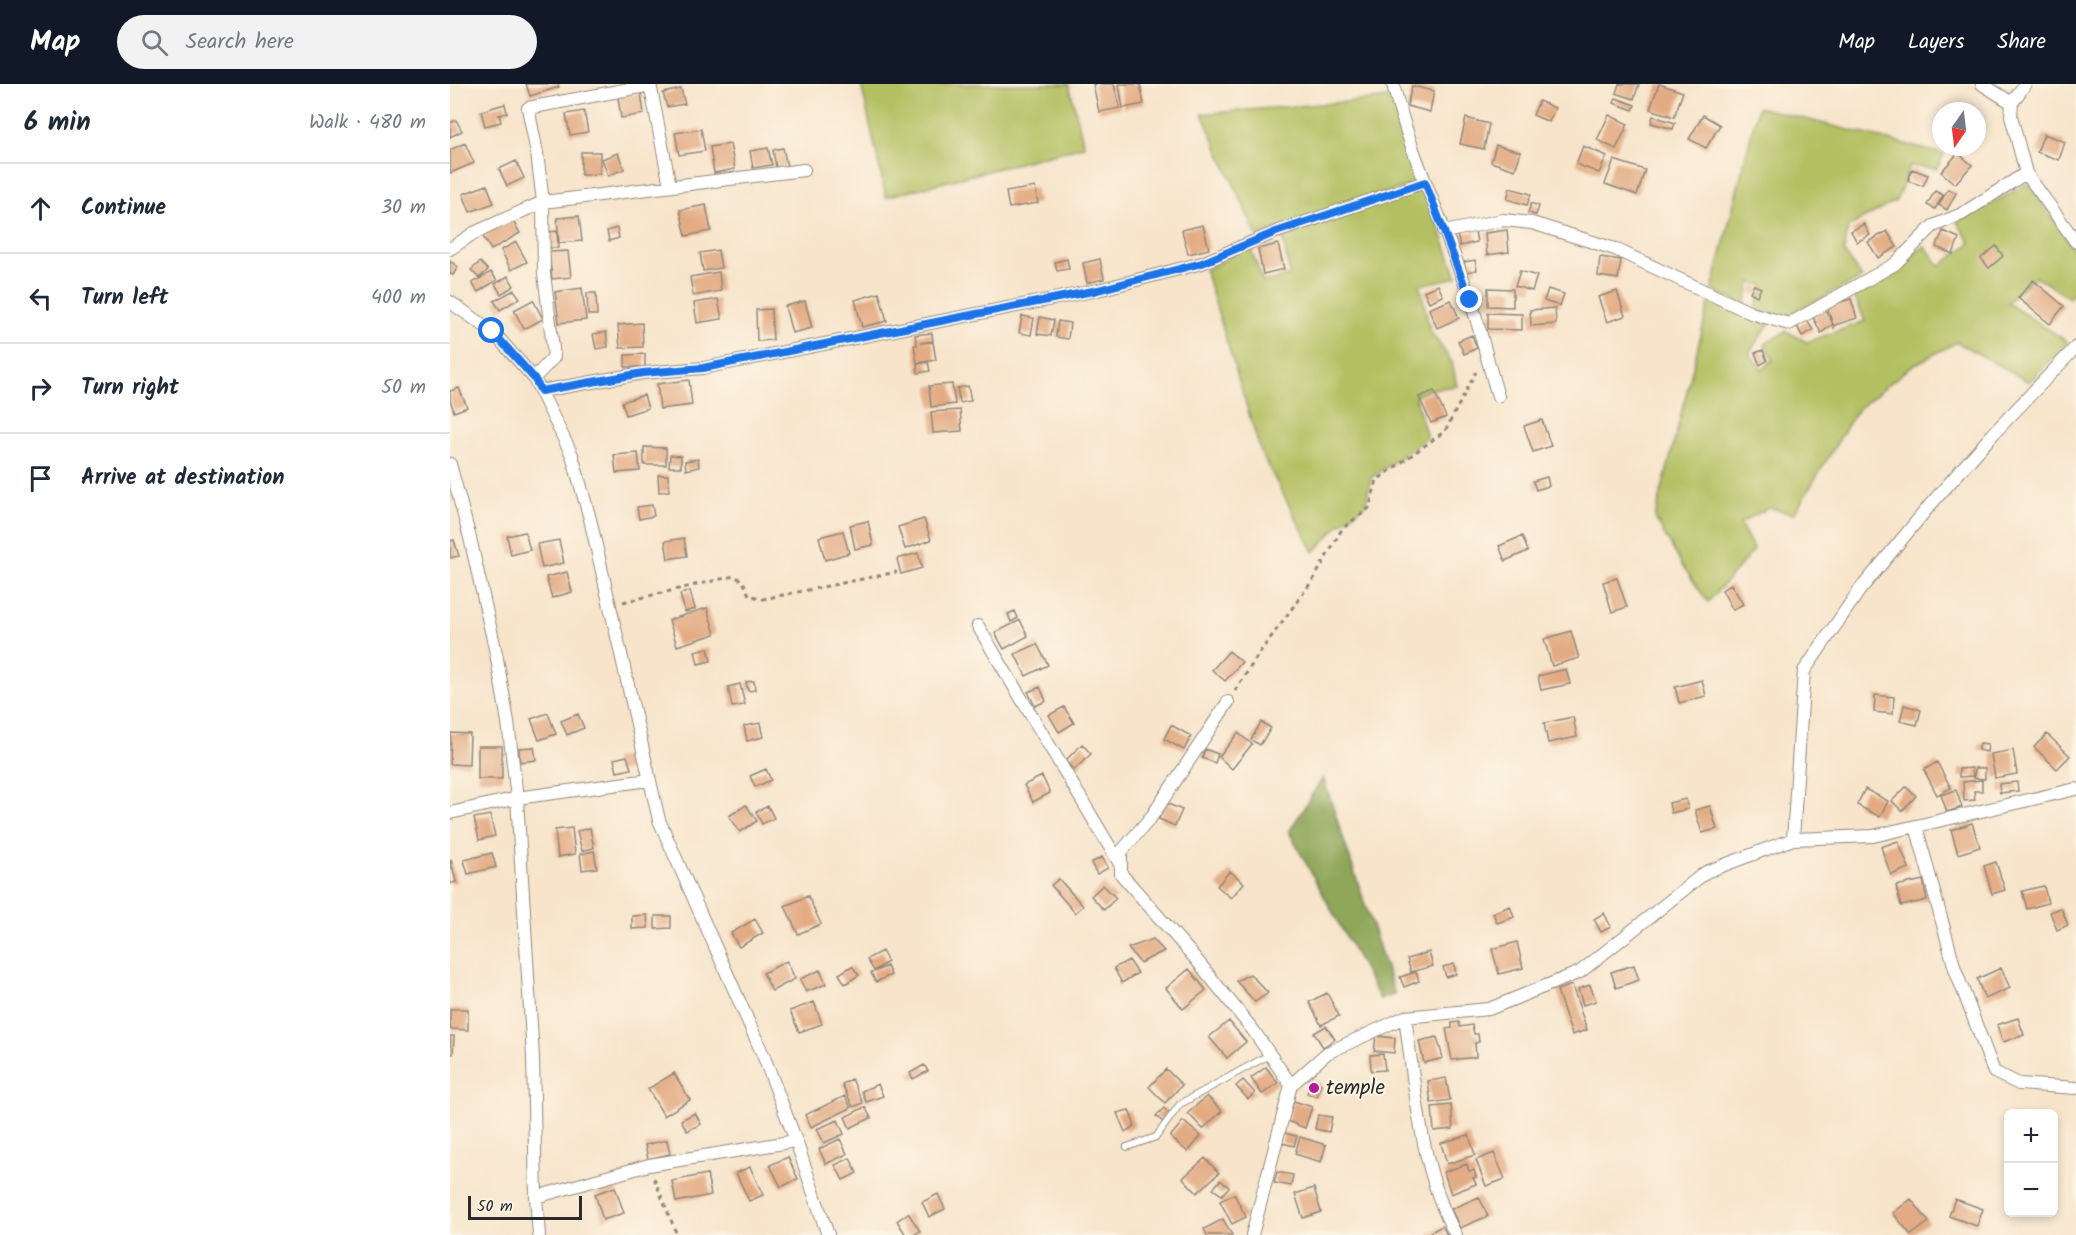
<!DOCTYPE html>
<meta charset="utf-8">
<style>
:root{--surface:#fff;--page:#f2f2f3;--text:#1f2937;--muted:#747a83;--line:#e0e1e3;--accent:#111827}
body{margin:0;font-family:Kalam,sans-serif;background:var(--page);color:var(--text)}
.controls{position:absolute;right:18px;bottom:18px;display:grid;overflow:hidden;border-radius:9px;box-shadow:0 3px 9px #0003}
.controls button{width:54px;height:54px;display:grid;place-items:center;padding:0;border:0;border-bottom:2px solid var(--line);background:var(--surface);color:var(--text);font:30px sans-serif}
.compass{position:absolute;left:1482px;top:18px;width:54px;height:54px;border-radius:50%;background:var(--surface);box-shadow:0 3px 9px #0003;rotate:194deg}
.scale{position:absolute;left:18px;bottom:15px;width:114px;box-sizing:border-box;padding-left:6px;border:3px solid #2b2b2b;border-top:0;font-size:16px;line-height:21px;white-space:nowrap;color:#2b2b2b;-webkit-text-stroke:4px #fcf5e5;paint-order:stroke}
.stop{position:absolute;width:18px;height:18px;margin:-14px;border:4px solid #1a73e8;border-radius:50%;background:#fff}
.stop.end{background:#1a73e8;border-color:#fff;box-shadow:0 2px 6px #0008}
.list{margin:0;padding:0;list-style:none}
h2{display:flex;justify-content:space-between;align-items:center;height:78px;margin:0;padding:0 24px;font-size:26px}
h2 small{font-size:20px;font-weight:400;color:var(--muted)}
.list li{display:grid;grid-template-columns:39px 1fr auto;gap:18px;align-items:center;box-sizing:border-box;height:90px;padding:0 24px;border-top:2px solid var(--line)}
.list b{display:block;font-size:22px;white-space:nowrap}
.list em{font-size:20px;font-style:normal;color:var(--muted)}
.icon{flex:none;width:33px;height:33px;fill:none;stroke:currentColor;stroke-width:2;stroke-linecap:round;stroke-linejoin:round}
.map{position:relative;flex:none;width:1626px;height:1151px;overflow:hidden}
header{display:flex;align-items:center;gap:36px;box-sizing:border-box;height:84px;padding:0 30px;background:var(--accent);color:#fff}
header strong{font-size:28px}
nav{display:flex;gap:33px;margin-inline-start:auto;font-size:21px}
.search{width:420px;height:54px;background:var(--page);display:flex;align-items:center;gap:15px;box-sizing:border-box;padding:0 21px;border-radius:33px;color:var(--muted);font-size:22px}
main{display:flex}
aside{flex:1;background:var(--surface)}
.map>svg:first-child{display:block}
.green{fill:#b3c062;stroke:#6f7646;stroke-width:1.5}
.forest{fill:#8ea658;stroke:#5c6842;stroke-width:1.5}
.building{fill:#e3ab83}
.lines{fill:none;stroke-linecap:round;stroke-linejoin:round}
.lane-casing{stroke:#91887b;stroke-width:8}
.street-casing{stroke:#91887b;stroke-width:14}
.path{stroke:#91887b;stroke-width:3;stroke-dasharray:4.5 4.5;stroke-linecap:butt}
.lane{stroke:#fff;stroke-width:6}
.street{stroke:#fff;stroke-width:12}
.route{stroke:#1a73e8;stroke-width:8}
.poi-dot{fill:#b5179e;stroke:#fcf5e5;stroke-width:2}
.labels{text-anchor:middle;dominant-baseline:central;stroke-width:4.5;stroke-linejoin:round;paint-order:stroke}
.poi-label{font-size:21px;fill:#2b2b2b;stroke:#fcf5e5;text-anchor:start}
</style>
<header>
<strong>Map</strong>
<div class="search"><svg class="icon" aria-label="search" viewBox="0 0 24 24"><circle cx="10" cy="10" r="6"/><path d="M15 15l6 6"/></svg>Search here</div>
<nav><a>Map</a><a>Layers</a><a>Share</a></nav>
</header>
<main>
<aside>
<h2>6 min<small>Walk · 480 m</small></h2>
<ul class="list">
<li><svg class="icon" aria-label="ahead" viewBox="0 0 24 24"><path d="M12 20V5M6 11l6-6 6 6"/></svg><div><b>Continue</b></div><em>30 m</em></li>
<li><svg class="icon" aria-label="left" viewBox="0 0 24 24"><path d="M17 20v-9H6M10 6l-5 5 5 5"/></svg><div><b>Turn left</b></div><em>400 m</em></li>
<li><svg class="icon" aria-label="right" viewBox="0 0 24 24"><path d="M7 20v-9h11M14 6l5 5-5 5"/></svg><div><b>Turn right</b></div><em>50 m</em></li>
<li><svg class="icon" aria-label="arrive" viewBox="0 0 24 24"><path d="M6 21V4h12l-3 4 3 4H6"/></svg><div><b>Arrive at destination</b></div></li>
</ul>
</aside>
<div class="map">
<svg width="1626" height="1151" viewBox="0 0 1626 1151">
<rect width="100%" height="100%" fill="#fcf5e5"/>
<filter id="ink" filterUnits="userSpaceOnUse"><feTurbulence type="fractalNoise" baseFrequency=".0167" numOctaves="2"/><feDisplacementMap in="SourceGraphic" scale="12" xChannelSelector="R" yChannelSelector="G"/><feConvolveMatrix kernelMatrix="1 2 1 2 8 2 1 2 1" color-interpolation-filters="sRGB"/></filter>
<filter id="wash" filterUnits="userSpaceOnUse"><feTurbulence type="fractalNoise" baseFrequency=".008" numOctaves="4" result="noise"/><feDisplacementMap in="SourceGraphic" scale="24" xChannelSelector="R" yChannelSelector="G"/><feGaussianBlur stdDeviation="1.35" result="paint"/><feColorMatrix in="noise" values="0 0 0 0 0 0 0 0 0 0 0 0 0 0 0 0 0 1.4 0 .05"/><feComposite in="paint" operator="in"/></filter>
<g filter="url(#wash)">
<rect width="100%" height="100%" fill="#f7e4cb"/>
<!-- green -->
<path class="green" d="M411,0H619L634,62L436,113Z
M940,14L972,97L807,152L752,30Z
M1308,23L1494,70L1487,85L1460,82L1446,117L1398,143L1394,168L1412,194L1332,234L1305,225L1314,202L1301,198L1295,222L1262,206Z
M1579,99L1626,169V205L1619,214L1585,192L1557,219L1618,258L1579,298L1507,258L1460,283L1407,326L1344,430L1319,424L1290,439L1304,466L1258,518L1232,481L1205,434L1260,215L1319,240L1299,269L1312,286L1323,276L1315,260L1336,247L1357,258L1415,237L1403,209L1475,162L1490,182L1521,159L1507,138Z
M974,101L1007,193L970,201L980,247L1002,278L1007,302L981,305L965,312L977,354L921,394L916,420L888,442L864,468L811,369L755,186L800,162L813,198L840,191L832,151Z"/>
<!-- forest -->
<path class="forest" d="M873,693L945,911L930,915L839,748Z"/>
<g id="blocks">
<!-- building -->
<path class="building" d="M76,0H108L109,3L80,12Z
M643,0H664L670,24L649,28Z
M669,0H690L694,20L673,24Z
M1169,0H1189L1184,15L1166,9Z
M1209,0L1233,8L1224,33L1200,25Z
M962,2L984,7L980,28L957,22Z
M231,5L235,20L217,23L213,9Z
M191,9L194,30L171,34L168,13Z
M1166,14L1185,21L1183,26L1164,19Z
M1089,17L1105,24L1099,38L1083,31Z
M55,20L57,29L49,31L51,38L35,42L31,27Z
M134,27L138,48L120,51L116,30Z
M1159,31L1178,40L1166,65L1147,56Z
M1253,31L1270,41L1256,64L1239,55Z
M1203,32L1225,39L1223,45L1201,39Z
M1016,34L1039,40L1034,65L1010,60Z
M6,36L12,47L0,53V39Z
M251,45L255,67L229,71L225,49Z
M1594,50L1615,58L1609,76L1587,68Z
M15,59L24,79L0,89V66Z
M280,60L285,85L264,89L260,63Z
M1046,61L1071,68L1065,86L1041,78Z
M1133,62L1157,72L1149,89L1126,80Z
M318,64L322,81L303,84L300,67Z
M333,64L337,82L326,84L323,66Z
M131,68H150V90L131,91Z
M168,69L174,85L158,92L152,75Z
M1508,69L1522,81L1505,100L1491,88Z
M1164,76L1195,86L1187,111L1155,100Z
M66,77L74,94L57,102L49,85Z
M1462,85L1478,91L1473,102L1458,97Z
M37,101L44,119L20,128L13,110Z
M585,103L588,119L559,124L556,108Z
M1060,104L1081,110L1077,121L1057,115Z
M1498,105L1506,109L1497,126L1489,121Z
M1485,107L1493,111L1485,125L1477,121Z
M1081,119L1089,122L1086,131L1078,129Z
M256,121L261,147L236,152L230,126Z
M129,132L132,157L109,159L107,134Z
M61,134L70,149L41,166L32,151Z
M1414,140L1420,151L1407,158L1401,147Z
M753,141L759,165L738,170L732,146Z
M167,144L169,154L159,157L157,147Z
M1057,146L1059,168L1037,171L1035,149Z
M107,147L108,164H99L98,148Z
M1025,147L1027,158L1010,162L1007,151Z
M1437,147L1447,163L1428,174L1418,158Z
M1493,147L1509,154L1503,170L1486,163Z
M66,158L77,178L61,186L51,166Z
M828,160L834,185L813,190L808,165Z
M1546,162L1553,172L1539,184L1531,174Z
M268,166L271,184L253,187L250,169Z
M118,167L121,193L102,195L99,168Z
M1150,173L1171,176L1168,195L1148,192Z
M617,175L619,185L607,187L605,178Z
M650,175L654,195L637,199L633,179Z
M1025,176L1027,186L1016,188L1014,178Z
M0,177L8,183L3,191L0,190Z
M30,178L38,186L29,194L21,186Z
M1070,187L1087,192L1082,207L1065,202Z
M41,188L47,196L28,208L22,199Z
M269,188L271,207L243,212L240,193Z
M58,192L64,202L51,210L45,200Z
M1583,196L1614,222L1600,240L1568,214Z
M988,201L993,212L979,218L974,207Z
M1304,201L1311,204L1307,212L1300,208Z
M132,204L136,236L109,239L105,208Z
M1038,204L1063,205V223L1038,222Z
M1098,205L1114,210L1110,222L1094,217Z
M64,206L70,214L50,226L44,217Z
M1167,207L1175,232L1157,238L1148,213Z
M137,209H146L147,231H138Z
M429,209L437,237L412,243L405,216Z
M268,215L272,235L247,239L244,219Z
M1401,215L1407,234L1385,241L1384,244L1377,222Z
M83,216L93,235L74,245L64,226Z
M1001,216L1009,234L987,244L979,225Z
M355,217L362,244L342,249L335,222Z
M1105,224L1106,240L1081,242L1080,226Z
M1374,224L1383,240L1371,249L1363,233L1369,230L1368,227Z
M321,225L323,256L307,257L306,226Z
M1038,229L1072,230V246L1038,245Z
M572,232L584,234L581,251L569,249Z
M590,233L604,236L601,252L587,250Z
M1357,236L1363,246L1352,252L1347,242Z
M608,237L620,239L618,255L606,253Z
M192,239L193,263L170,264L168,241Z
M156,248L158,263L146,265L143,250Z
M482,249L483,257L470,259L483,258L486,276L467,279L464,261H467L465,251Z
M1022,251L1027,264L1014,270L1008,257Z
M1313,266L1317,277L1310,281L1305,269Z
M195,270V283H175V271Z
M478,278L480,287L468,289L467,280Z
M239,296L242,321L210,325L207,300Z
M502,300L505,320L481,323L479,302Z
M518,302L521,317L510,319L507,304Z
M9,304L17,323L4,328L0,316V307Z
M984,307L996,333L981,339L969,313Z
M194,311L198,324L176,331L172,318Z
M510,326L512,347L483,349L481,328Z
M1092,336L1101,362L1083,368L1074,342Z
M194,363L216,364V381H194Z
M188,369L190,387L166,389L164,371Z
M220,371L231,372V383H219Z
M248,375L249,383L236,386L235,377Z
M208,391H218L219,407L209,408Z
M1097,393L1099,402L1086,406L1083,397Z
M202,421L204,432L189,435L187,423Z
M474,435L481,456L455,465L448,443Z
M418,437L423,461L405,465L400,441Z
M393,447L399,469L375,476L369,453Z
M75,448L80,466L61,471L57,452Z
M1072,452L1078,467L1055,477L1049,462Z
M234,454L237,472L218,475L215,457Z
M4,456L9,472L0,474V457Z
M109,456L114,479L92,484L87,460Z
M468,469L472,484L451,490L447,475Z
M117,488L122,508L102,514L96,493Z
M1167,494L1177,523L1162,528L1153,498Z
M1281,500L1293,520L1283,526L1272,506Z
M240,507L245,525L235,528L230,510Z
M257,524L265,550L227,562L219,536Z
M565,527L568,534L561,538L558,530Z
M570,536L578,552L554,565L545,549Z
M1121,547L1129,574L1102,582L1094,555Z
M587,560L598,581L576,592L565,570Z
M258,564L261,577L248,580L245,567Z
M779,567L792,578L775,597L762,586Z
M1116,585L1120,600L1091,606L1088,592Z
M1252,596L1256,612L1229,619L1225,603Z
M304,597L305,606L298,607L296,598Z
M290,600L295,621L282,623L278,603Z
M590,603L596,617L585,622L578,608Z
M1425,611L1444,613L1443,630L1424,628Z
M1454,621L1471,626L1467,641L1450,637Z
M614,623L624,639L609,648L599,631Z
M98,629L106,650L89,656L81,635Z
M128,630L134,644L117,651L111,637Z
M1123,633L1127,653L1098,659L1094,639Z
M811,638L821,644L810,661L801,656Z
M310,639L313,653L297,657L294,642Z
M721,641L741,652L734,666L714,655Z
M1,649L20,650L19,681L0,680Z
M788,649L802,660L782,685L769,673Z
M1597,650L1620,672L1607,685L1584,663Z
M1530,659L1538,660L1537,668L1528,666Z
M632,660L641,670L624,686L615,677Z
M28,662H52V695H28Z
M84,663L86,676L70,678L69,664Z
M755,665L768,670L765,679L752,674Z
M1563,666L1567,690L1545,694L1541,670Z
M177,672L181,685L167,688L164,675Z
M1487,678L1501,704L1487,711L1474,686Z
M1522,684L1523,692L1509,693V685Z
M1525,684H1535V695L1524,694Z
M316,685L321,696L305,703L300,692Z
M592,692L600,709L583,718L574,701Z
M1532,696V707H1524L1525,716L1514,717L1513,698Z
M1567,698L1568,707L1550,709L1549,700Z
M1456,703L1466,712L1452,727L1442,717Z
M1415,705L1438,717L1430,733L1407,721Z
M1506,706L1512,723L1497,728L1491,711Z
M1236,715L1238,725L1221,729L1219,719Z
M716,719L732,726L725,742L709,735Z
M296,721L307,737L290,748L279,732Z
M318,722L324,734L312,740L306,728Z
M1260,722L1267,745L1252,749L1245,726Z
M40,731L45,752L29,756L24,734Z
M1522,739L1530,763L1508,770L1501,746Z
M122,744L125,770L108,773L105,746Z
M140,744L144,764L132,767L127,747Z
M1448,757L1459,784L1441,791L1431,763Z
M144,767L147,784L132,786L130,770Z
M42,769L46,783L18,790L14,776Z
M652,773L658,784L647,790L641,779Z
M1,776L6,798L0,800V777Z
M1546,778L1555,806L1542,810L1534,782Z
M780,787L794,799L781,814L767,802Z
M609,795L633,822L625,829L601,801Z
M1473,796L1477,816L1451,822L1446,802Z
M653,801L666,814L654,826L641,812Z
M1594,802L1598,819L1577,825L1572,807Z
M358,812L371,840L348,850L335,822Z
M1060,822L1064,833L1047,839L1043,829Z
M1611,824L1618,841L1607,846L1600,828Z
M1154,829L1161,843L1151,848L1144,835Z
M197,831L198,844L182,845V832Z
M205,832H221V844L205,845Z
M305,835L313,849L289,863L281,849Z
M703,855L714,867L690,879L678,864Z
M1067,858L1073,884L1049,890L1042,865Z
M432,867L438,878L424,887L417,875Z
M979,868L983,882L961,888L957,875Z
M679,876L688,889L672,899L664,884Z
M337,877L345,895L322,907L313,889Z
M1004,880L1006,890L996,893L993,883Z
M1184,881L1189,896L1166,904L1161,888Z
M402,882L409,891L395,900L389,890Z
M437,882L441,891L426,898L421,889Z
M1551,884L1560,904L1535,915L1527,895Z
M739,885L756,906L733,925L716,904Z
M370,886L376,900L356,908L350,895Z
M966,888L969,897L954,903L950,893Z
M800,890L818,909L805,918L786,897Z
M1122,901L1137,946L1122,951L1107,906Z
M1140,901L1146,917L1133,921L1128,905Z
M877,909L889,932L871,941L859,918Z
M364,918L372,940L349,948L340,927Z
M0,925H18V946L0,945Z
M1568,934L1574,951L1553,958L1547,941Z
M779,937L796,958L777,974L759,953Z
M1009,938L1010,943L1022,941L1024,950H1028L1029,958L1025,959L1026,973L1002,976L996,945L1002,944V939Z
M876,942L885,955L873,963L864,949Z
M0,952H4L3,970H0Z
M926,952L945,954L944,969L924,967Z
M987,953L993,974L974,979L969,957Z
M933,970L935,986L921,987L920,971Z
M474,981L478,987L463,995L460,989Z
M816,983L828,999L812,1010L801,994Z
M716,985L732,1001L715,1019L699,1003Z
M224,989L240,1016L214,1032L198,1005Z
M996,994L1000,1016L981,1019L978,997Z
M402,995L413,1019L403,1023L392,1000Z
M793,996L805,1009L798,1015L786,1002Z
M861,996L871,1000L867,1013L857,1009Z
M428,1000L433,1012L416,1018L412,1007Z
M395,1012L401,1024L361,1043L355,1031Z
M757,1012L772,1027L753,1045L738,1029Z
M844,1017L862,1023L855,1044L837,1037Z
M1001,1021L1003,1045L984,1047L982,1023Z
M415,1023L421,1034L400,1044L395,1033Z
M714,1024L721,1032L714,1039L706,1032Z
M679,1026L685,1042L675,1048L667,1029Z
M245,1029L251,1040L237,1047L231,1036Z
M868,1031L882,1033L879,1048L865,1045Z
M388,1036L394,1050L374,1059L367,1045Z
M733,1037L751,1052L738,1068L720,1053Z
M834,1049L847,1052L844,1062L832,1059Z
M1019,1051L1025,1071L997,1080L991,1059Z
M850,1053L876,1061L871,1078L845,1070Z
M390,1055L397,1070L376,1080L369,1065Z
M217,1056L220,1070L198,1075L195,1061Z
M1044,1069L1055,1095L1036,1102L1026,1076Z
M338,1073L348,1095L331,1103L320,1081Z
M400,1074L407,1089L393,1096L385,1081Z
M755,1074L769,1089L747,1109L733,1094Z
M1017,1080L1019,1087L1024,1086L1026,1093L1023,1094L1026,1100L1001,1110L994,1088Z
M300,1083L313,1111L299,1117L286,1089Z
M827,1088L843,1091L841,1102L824,1099Z
M257,1090L261,1111L226,1118L222,1097Z
M770,1096L779,1103L772,1111L763,1105Z
M165,1103L174,1129L153,1136L145,1110Z
M864,1104L871,1128L853,1134L845,1110Z
M488,1110L495,1125L479,1133L472,1118Z
M784,1110L796,1133L782,1140L770,1117Z
M1029,1113L1038,1132L1010,1144L1001,1125Z
M1461,1115L1479,1138L1461,1151L1443,1129Z
M1505,1115L1533,1125L1527,1142L1499,1132Z
M458,1129L470,1147L464,1151H456L447,1137Z
M773,1135L782,1151H757L754,1145Z
M992,1142L997,1151H975Z"/>
</g>
</g>
<g filter="url(#ink)">
<use href="#blocks" fill-opacity="0" stroke="#91887b" stroke-width="1.5"/>
<g class="lines">
<!-- lane casing -->
<g class="lane-casing">
<path id="lane" d="M677,1063L706,1053L730,1020L819,971"/>
</g>
<!-- street casing -->
<g class="street-casing">
<path id="street" d="M200,0L220,102
M943,0C961,74 996,143 1020,215C1031,247 1038,280 1048,312
M1532,0L1562,19
M1575,0L1562,19L1561,32L1576,89L1626,158
M994,148L1053,136L1082,139L1165,165L1301,229L1339,240L1445,180L1483,142L1512,130L1576,89
M0,165L24,149L93,118L354,86
M0,218L42,247L84,294L122,371L140,435L209,736L314,973L346,1057L378,1151
M84,294L104,273L94,189L93,118L87,69L78,24L201,1
M91,307L193,289L253,284L648,206L752,179L826,148L975,98
M0,380L20,454L46,569L58,638L67,714L83,973L86,1113L89,1151
M528,542L670,780
M778,618L702,732L671,768V790L745,874L803,946L841,1001
M0,729L67,714L199,696
M1466,742L1505,885L1544,988L1569,1000L1626,1004
M1343,755L1354,587L1409,507L1481,420L1543,350L1626,263
M955,933C965,1003 971,1089 1006,1151
M86,1113L199,1081L346,1057
M802,1151L841,1001L877,969L955,933L1039,925L1130,888L1256,788L1343,755L1423,752L1626,705"/>
</g>
<!-- path -->
<path class="path" d="M173,518L284,492L293,497L299,511L313,515L447,488
M785,607L810,568L865,493L892,445L919,424L927,396L995,347L1026,288
M204,1094L227,1151"/>
<!-- lane -->
<use href="#lane" class="lane"/>
<!-- street -->
<use href="#street" class="street"/>
</g>
</g>
<g class="lines" filter="url(#ink)">
<!-- route -->
<path class="route" d="M42,247L84,294L91,307L193,289L253,284L648,206L752,179L826,148L975,98L1020,216"/>
</g>
<!-- markers -->
<circle class="poi-dot" cx="864" cy="1004" r="6"/>
<g class="labels">
<!-- poi labels -->
<g class="poi-label">
<text x="876" y="1004">temple</text>
</g>
</g>
</svg>
<div class="controls">
<button>+</button>
<button>−</button>
</div>
<svg class="compass" viewBox="-18 -18 36 36"><path d="M0-13l5 13h-10z" fill="#e53935"/><path d="M0 13l5-13h-10z" fill="#747a83"/></svg>
<div class="scale">50 m</div>
<div class="stop" style="left:42px;top:247px"></div>
<div class="stop end" style="left:1020px;top:216px"></div>
</div>
</main>
